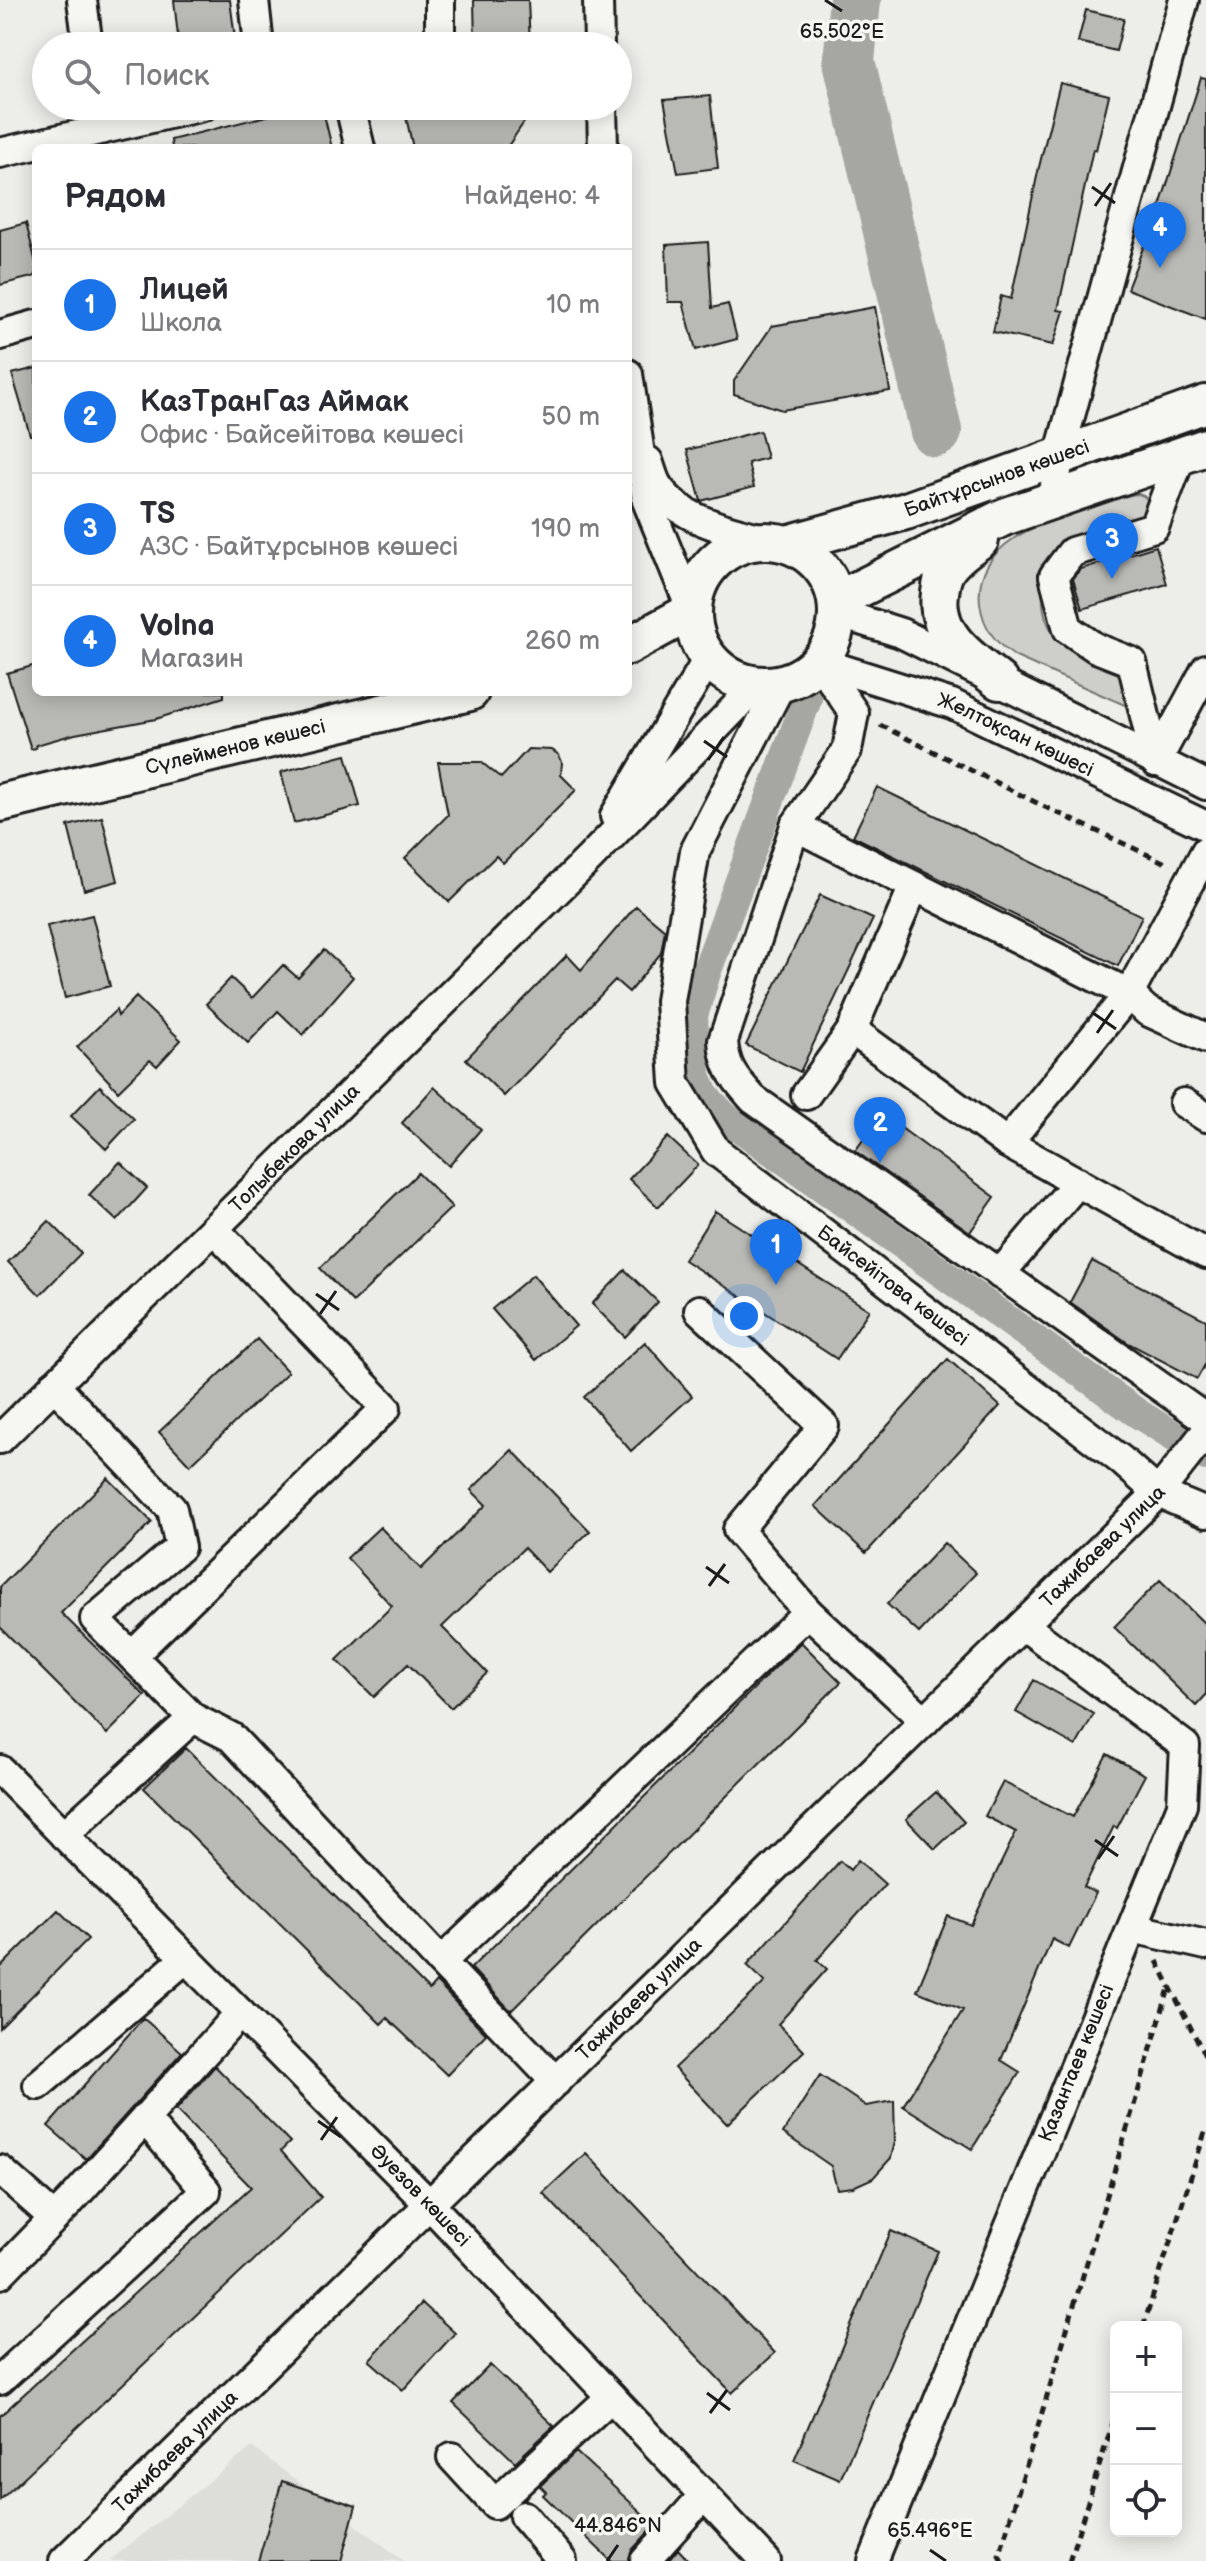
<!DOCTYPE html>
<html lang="ru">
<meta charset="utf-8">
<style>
:root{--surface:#fff;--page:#f7f7f7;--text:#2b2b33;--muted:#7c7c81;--line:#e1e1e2;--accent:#1a73e8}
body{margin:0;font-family:"Balsamiq Sans",sans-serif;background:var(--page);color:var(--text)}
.controls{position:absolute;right:24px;bottom:24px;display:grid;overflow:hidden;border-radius:12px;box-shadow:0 4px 20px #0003}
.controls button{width:72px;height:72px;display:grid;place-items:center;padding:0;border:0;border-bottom:2px solid var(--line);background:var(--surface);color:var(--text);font:40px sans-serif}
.you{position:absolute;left:744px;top:1316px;width:28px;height:28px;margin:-20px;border:6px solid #fff;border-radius:50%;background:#1a73e8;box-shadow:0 0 0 12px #1a73e833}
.badge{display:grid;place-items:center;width:52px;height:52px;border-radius:50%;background:var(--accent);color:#fff;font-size:26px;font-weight:700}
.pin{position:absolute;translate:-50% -66px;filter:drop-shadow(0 2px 4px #0008)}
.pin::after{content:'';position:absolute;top:42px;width:28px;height:24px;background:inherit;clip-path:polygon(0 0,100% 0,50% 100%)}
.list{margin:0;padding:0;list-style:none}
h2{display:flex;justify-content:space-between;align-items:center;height:104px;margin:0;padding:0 32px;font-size:34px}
h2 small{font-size:26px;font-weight:400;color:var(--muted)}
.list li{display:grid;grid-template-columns:52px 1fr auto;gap:24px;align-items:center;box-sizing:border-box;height:112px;padding:0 32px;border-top:2px solid var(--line)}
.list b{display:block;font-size:30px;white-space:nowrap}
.list p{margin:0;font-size:26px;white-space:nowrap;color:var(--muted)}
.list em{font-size:26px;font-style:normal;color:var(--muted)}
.icon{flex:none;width:44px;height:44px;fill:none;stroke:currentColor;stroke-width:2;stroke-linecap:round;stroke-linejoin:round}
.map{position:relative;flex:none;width:1206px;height:2561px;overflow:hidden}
.search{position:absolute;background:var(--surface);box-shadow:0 4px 20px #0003;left:32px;top:32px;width:600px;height:88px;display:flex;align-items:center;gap:20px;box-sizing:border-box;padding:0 28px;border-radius:44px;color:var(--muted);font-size:30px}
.panel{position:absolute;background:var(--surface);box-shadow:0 4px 20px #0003;left:32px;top:144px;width:600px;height:552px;border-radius:12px}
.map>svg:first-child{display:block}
.built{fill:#ddddda}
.green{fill:#cececb;stroke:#757574;stroke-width:2}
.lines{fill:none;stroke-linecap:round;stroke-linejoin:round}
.canal{stroke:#a6a6a3;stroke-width:30}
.river{stroke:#a6a6a3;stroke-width:52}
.building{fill:#b9b9b6;stroke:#1c1c1c;stroke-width:2}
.minor-casing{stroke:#1c1c1c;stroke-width:34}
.major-casing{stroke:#1c1c1c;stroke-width:42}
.path{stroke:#1c1c1c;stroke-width:5;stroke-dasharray:8 6;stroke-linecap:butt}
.minor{stroke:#f6f6f2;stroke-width:28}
.major{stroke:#f6f6f2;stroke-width:36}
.ticks{fill:none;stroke:#1c1c1c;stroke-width:3}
.labels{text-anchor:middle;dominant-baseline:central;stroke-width:7;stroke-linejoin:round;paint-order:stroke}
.street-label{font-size:20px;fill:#1c1c1c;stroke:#f6f6f2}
.ticks-label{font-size:20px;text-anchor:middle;fill:#1c1c1c;stroke:#f6f6f2;stroke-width:7;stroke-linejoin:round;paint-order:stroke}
</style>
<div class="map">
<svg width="1206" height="2561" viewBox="0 0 1206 2561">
<rect width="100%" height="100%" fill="#edede9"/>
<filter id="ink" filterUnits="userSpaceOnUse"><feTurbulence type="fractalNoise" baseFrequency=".0125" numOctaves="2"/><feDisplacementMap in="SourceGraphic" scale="16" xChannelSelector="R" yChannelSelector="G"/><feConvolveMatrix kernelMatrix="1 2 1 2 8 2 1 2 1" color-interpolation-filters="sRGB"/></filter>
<g filter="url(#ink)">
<!-- built -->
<path class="built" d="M252,2447L404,2561H109Z"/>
<!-- green -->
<path class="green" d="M1138,494C1150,497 1149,503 1147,514L1044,578C1034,642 1076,658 1129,673L1136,710L1016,657C996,644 983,628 980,603C974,543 1040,523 1085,509C1102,503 1120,496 1138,494Z"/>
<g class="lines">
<!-- canal -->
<path class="canal" d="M807,699L706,973L693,1016L696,1075L704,1095L725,1117L1137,1413L1206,1456"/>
<!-- river -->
<path class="river" d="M855,0L849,61L936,431"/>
</g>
<!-- building -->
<path class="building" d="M174,0H230L236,46H179Z
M474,0H528L530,46H475Z
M1086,10L1124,19L1116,51L1078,42Z
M1201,78L1206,79V319L1127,289L1150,230L1152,231Z
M1060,83L1109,95L1096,150L1093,149L1058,310L1064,311L1053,345L993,332L1001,296L1011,299L1039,167Z
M710,96L718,168L678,173L664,100Z
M306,106H322L332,148H172L171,140Z
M464,106H535L508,146L503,148H413L406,117Z
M26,223L36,263V276L0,285V230Z
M708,242L712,308L728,304L737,339L696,350L683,302H668L666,245Z
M875,307L890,391L782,410L734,394V381L772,326Z
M36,368V435H30L12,374Z
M760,431L767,458L748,463L754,487L701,501L687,450Z
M1156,546L1167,584L1082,609L1073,579L1081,569Z
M36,665V692H224V697L156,719L75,734L36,745V748L31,749L7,673Z
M528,749L552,750L559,755L562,762L561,775L576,790L503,863L496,856L449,902L405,858L448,815L438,762H481L501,778Z
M346,755L360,806L294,823L281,772Z
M877,787L1142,916L1118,966L853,836Z
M102,817L118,881L84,890L68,826Z
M820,895L873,919L800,1072L746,1045Z
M636,906L665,930L661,953L629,992L615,980L504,1096L466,1059L567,955L581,970Z
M92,915L110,986L65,998L47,926Z
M324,950L353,977L303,1035L278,1011L248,1043L206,1004L231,978L252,998L283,965L298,978Z
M136,997L181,1040L157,1066L150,1060L118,1091L77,1047L116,1010L118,1016Z
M100,1086L134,1119L106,1149L71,1116Z
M434,1087L481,1129L449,1166L402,1123Z
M882,1114L995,1197L970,1232L855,1151Z
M668,1137L698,1165L658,1207L629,1179Z
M120,1162L147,1188L117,1221L89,1195Z
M418,1173L452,1207L353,1302L320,1268Z
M715,1211L869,1310L837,1359L684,1260Z
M49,1221L81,1253L40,1295L8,1262Z
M1092,1261L1206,1320V1363L1197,1379L1128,1343L1070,1302Z
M625,1270L658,1302L625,1337L592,1304Z
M533,1275L576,1326L536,1360L492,1309Z
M257,1339L288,1372L190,1465L159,1432Z
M645,1342L692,1396L631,1451L584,1397Z
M948,1359L1000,1406L866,1553L815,1506Z
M512,1450L590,1531L547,1572L524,1548L442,1627L487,1673L451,1708L408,1664L374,1697L337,1660L392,1606L347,1558L380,1527L421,1569L486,1505L471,1490Z
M108,1478L152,1522L61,1613L145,1696L107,1734L0,1627V1587Z
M944,1543L976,1573L919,1633L887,1604Z
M1160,1580L1206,1625V1695L1196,1706L1114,1627Z
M801,1642L841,1682L511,2011L471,1968Z
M1034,1680L1094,1714L1076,1746L1016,1712Z
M186,1748L429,1990L436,1982L486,2034L447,2075L387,2018L381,2024L144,1788Z
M1107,1754L1145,1775L1117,1828L1114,1826L1084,1887L1096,1893L1069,1948L1052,1939L1001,2060L1020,2072L972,2149L903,2106L963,2010L917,1991L948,1916L971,1925L1016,1832L985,1816L1003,1782L1073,1817Z
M936,1792L964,1822L935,1849L906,1819Z
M858,1860L885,1884L817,1960L827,1969L778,2024L804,2051L727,2124L674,2068L765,1982L747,1965L840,1861L850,1870Z
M58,1910L88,1939L0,2028V1968Z
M143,2018L182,2052L86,2159L48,2126Z
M215,2066L290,2142L281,2151L321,2197L0,2500V2416L251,2187L176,2110Z
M820,2075L866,2106L894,2101L895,2142L891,2158L873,2178L853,2187L837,2189L831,2166L783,2133Z
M586,2153L775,2353L732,2393L543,2193Z
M891,2231L938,2251L840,2480L794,2460Z
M422,2303L455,2333L403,2390L369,2360Z
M490,2365L554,2426L515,2462L453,2403Z
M576,2452L655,2525L632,2550L628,2561H611L543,2495L546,2492L540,2486Z
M282,2481L356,2506L341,2561H258Z
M678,2549L689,2561H668Z"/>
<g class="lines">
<!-- minor casing -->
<g class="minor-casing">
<g id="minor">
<path d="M82,0L88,46"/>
<path d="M254,0L259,46"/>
<path d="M598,0L599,46"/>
<path d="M440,46V0"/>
<path d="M350,106L360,148"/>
<path d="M602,106L603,148"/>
<path d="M0,153L203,106"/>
<path d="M0,335L36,325"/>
<path d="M628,374L647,501L692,611"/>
<path d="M648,461C651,469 653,478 657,485C680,521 729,530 767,540"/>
<path d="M1053,500L1059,456L1184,0"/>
<path d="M838,613L901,633L1206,785"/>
<path d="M819,662L854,713L847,750L795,826L723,1041C725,1069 735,1078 753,1099L1206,1419"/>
<path id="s1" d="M819,662L952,704L1206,826"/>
<path id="s2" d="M781,684L695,851L670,1001L675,1083L716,1151L1121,1460L1158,1493L1206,1513"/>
<path d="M1156,762L1132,662L1096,648L1068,629L1054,576L1072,552L1154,527L1181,455"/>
<path d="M1156,762L1206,669"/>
<path d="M615,816L708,659"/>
<path d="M795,826L1129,994L1147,1011L1206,1038"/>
<path d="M852,1030L1007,1143L1206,1254"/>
<path d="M806,1095L852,1030L914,886"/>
<path d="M1184,1103L1206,1117"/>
<path d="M1007,1143L1129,994L1206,851"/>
<path d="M1000,1274L1078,1182"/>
<path d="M699,1310L824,1426L738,1530L808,1612"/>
<path d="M54,1385L172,1509L180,1547L95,1619L193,1718"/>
<path id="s3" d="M0,1439L590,858L756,686"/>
<path d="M132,1656L386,1408L214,1229"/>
<path id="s4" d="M0,1770L430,2205L766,2561"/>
<path d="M64,1835L193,1718L231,1737L441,1962"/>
<path d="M1132,1928L1206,1945"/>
<path d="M556,2082L441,1962L808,1612L925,1721"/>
<path d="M38,2085L186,1958"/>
<path d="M0,2170L54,2218"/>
<path d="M0,2274L69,2203L240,2013"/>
<path d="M0,2380L206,2191L145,2119"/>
<path d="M452,2457L495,2504L611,2397"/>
<path d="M524,2516L562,2561"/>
<path id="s5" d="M64,2561L1158,1493L1206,1432"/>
<path d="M645,2561L704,2495"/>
<path id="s6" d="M873,2561L1182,1805L1185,1746L1023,1625"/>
</g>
</g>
<!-- major casing -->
<g class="major-casing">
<g id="major">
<path d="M980,540C968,548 955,557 947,569C943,575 941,585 940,593C934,635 970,658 999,681"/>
<circle cx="765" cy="613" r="72"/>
<path id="s7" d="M787,544L906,511L1206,404"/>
<path d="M837,600L1004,517L1206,447"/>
<path d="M628,646L692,611"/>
<path id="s8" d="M0,803L470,692"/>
</g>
</g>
<!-- path -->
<path class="path" d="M880,725L1045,807L1170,865
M1157,1961L1206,2058
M1143,2327L1206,2129
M1002,2561L999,2556L1170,1985
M1069,2561L1116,2413"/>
<!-- minor -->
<use href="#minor" class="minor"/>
<!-- major -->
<use href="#major" class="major"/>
</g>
</g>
<!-- ticks -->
<path class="ticks" d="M825,0L842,11M1092,187L1115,203M1095,206L1111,183M704,741L727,757M708,760L724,737M1093,1013L1116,1029M1097,1033L1113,1010M316,1294L339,1310M320,1314L336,1291M706,1567L729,1583M709,1586L725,1564M1095,1840L1118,1856M1098,1859L1114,1836M318,2121L341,2137M321,2140L337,2117M707,2393L730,2410M710,2413L727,2390M930,2550L946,2561M607,2561L618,2545"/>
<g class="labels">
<!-- street labels -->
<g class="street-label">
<text stroke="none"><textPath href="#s7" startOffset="220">Байтұрсынов көшесі</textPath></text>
<text stroke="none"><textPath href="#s1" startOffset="210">Желтоқсан көшесі</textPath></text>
<text stroke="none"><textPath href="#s8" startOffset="242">Сүлейменов көшесі</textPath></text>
<text stroke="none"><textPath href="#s3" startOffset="414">Толыбекова улица</textPath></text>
<text stroke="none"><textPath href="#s2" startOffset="724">Байсейітова көшесі</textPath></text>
<text stroke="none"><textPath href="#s5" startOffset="1452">Тажибаева улица</textPath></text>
<text stroke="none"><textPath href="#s5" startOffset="804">Тажибаева улица</textPath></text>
<text stroke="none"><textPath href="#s6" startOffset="538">Қазантаев көшесі</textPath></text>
<text stroke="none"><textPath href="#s4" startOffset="598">Әуезов көшесі</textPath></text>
<text stroke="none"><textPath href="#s5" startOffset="156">Тажибаева улица</textPath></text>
</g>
</g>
<g class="ticks-label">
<text x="842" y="38">65.502°E</text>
<text x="618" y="2532">44.846°N</text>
<text x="930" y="2537">65.496°E</text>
</g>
</svg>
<div class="controls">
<button>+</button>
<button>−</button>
<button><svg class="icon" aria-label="locate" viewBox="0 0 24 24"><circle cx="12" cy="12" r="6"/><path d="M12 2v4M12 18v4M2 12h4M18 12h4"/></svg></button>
</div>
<div class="you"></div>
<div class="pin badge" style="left:776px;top:1285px">1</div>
<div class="pin badge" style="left:880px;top:1163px">2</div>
<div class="pin badge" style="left:1112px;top:579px">3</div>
<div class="pin badge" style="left:1160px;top:268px">4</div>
<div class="search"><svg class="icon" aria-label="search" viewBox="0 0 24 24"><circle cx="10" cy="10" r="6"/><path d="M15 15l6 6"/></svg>Поиск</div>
<section class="panel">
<h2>Рядом<small>Найдено: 4</small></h2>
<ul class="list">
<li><span class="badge">1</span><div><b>Лицей</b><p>Школа</p></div><em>10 m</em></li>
<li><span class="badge">2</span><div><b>КазТранГаз Аймак</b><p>Офис · Байсейітова көшесі</p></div><em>50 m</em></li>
<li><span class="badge">3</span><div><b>TS</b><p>АЗС · Байтұрсынов көшесі</p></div><em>190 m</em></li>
<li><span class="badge">4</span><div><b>Volna</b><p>Магазин</p></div><em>260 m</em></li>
</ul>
</section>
</div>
